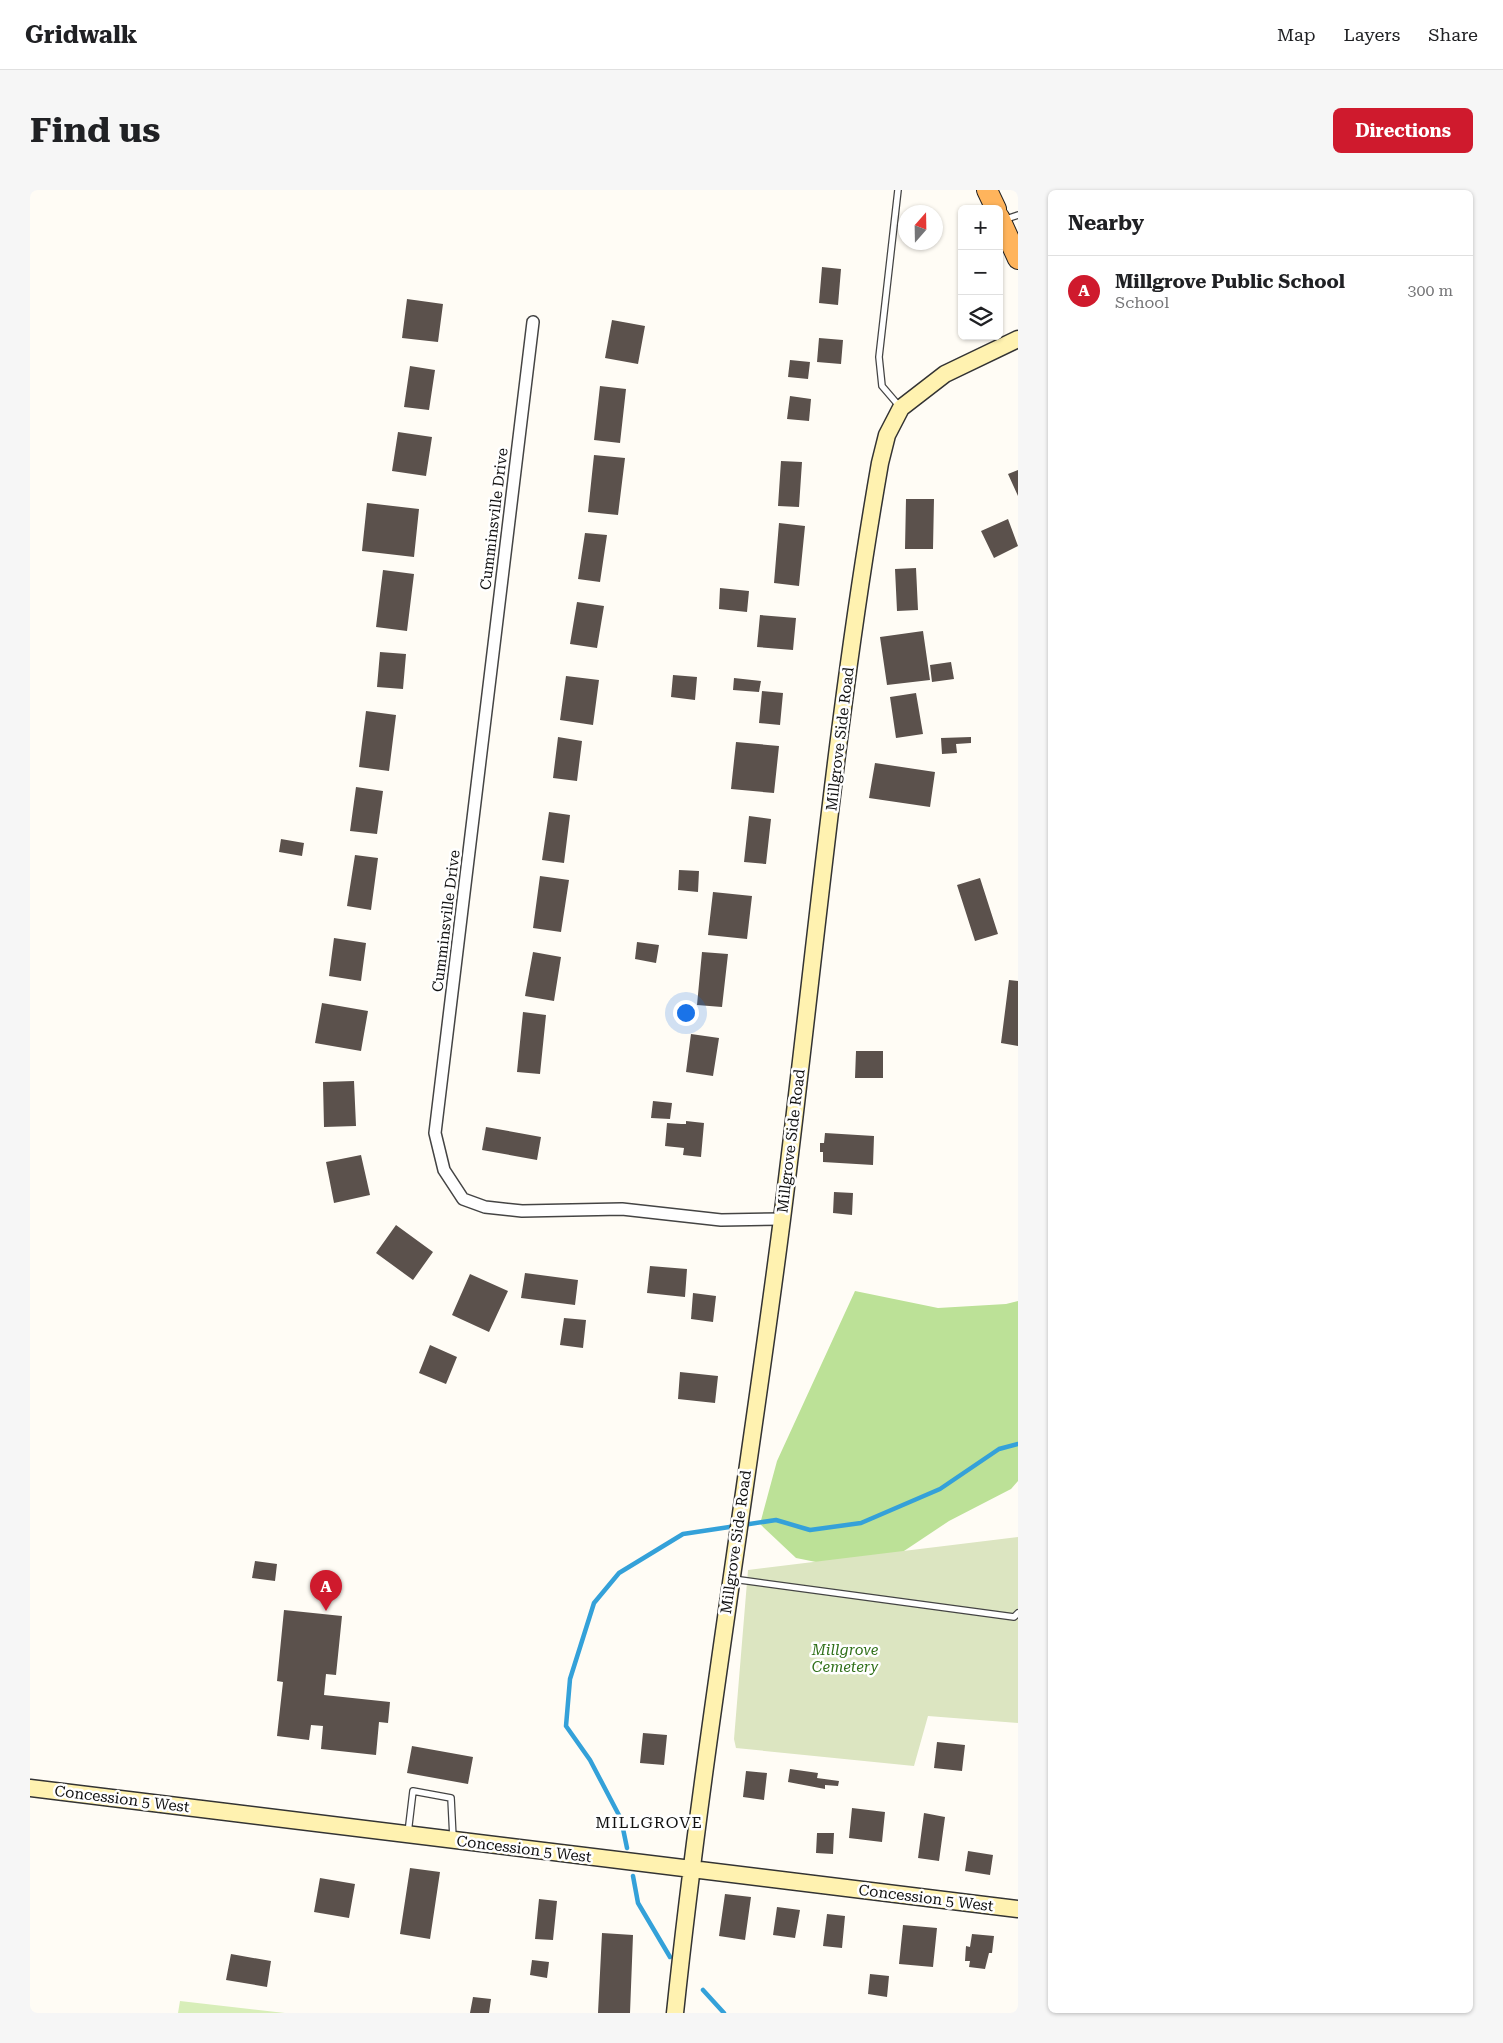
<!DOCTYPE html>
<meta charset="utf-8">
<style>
:root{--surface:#fff;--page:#f6f6f6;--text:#202124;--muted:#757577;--line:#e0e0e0;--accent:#cf1a2d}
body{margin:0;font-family:"Roboto Serif",serif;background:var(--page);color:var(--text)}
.controls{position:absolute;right:15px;top:15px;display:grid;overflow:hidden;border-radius:8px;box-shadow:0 1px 4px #0004}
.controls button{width:45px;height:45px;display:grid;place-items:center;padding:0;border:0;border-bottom:1px solid var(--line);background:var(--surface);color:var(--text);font:25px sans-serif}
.compass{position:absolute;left:868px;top:15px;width:45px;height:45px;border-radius:50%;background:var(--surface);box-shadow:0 1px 4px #0004;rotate:20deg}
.you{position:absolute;left:655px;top:822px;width:18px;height:18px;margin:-12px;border:4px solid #fff;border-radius:50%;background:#1a73e8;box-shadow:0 0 0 8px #1a73e833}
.badge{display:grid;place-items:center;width:32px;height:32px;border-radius:50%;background:var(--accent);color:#fff;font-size:16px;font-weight:700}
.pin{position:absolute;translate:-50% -41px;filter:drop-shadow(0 1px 2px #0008)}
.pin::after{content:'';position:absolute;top:26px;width:18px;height:15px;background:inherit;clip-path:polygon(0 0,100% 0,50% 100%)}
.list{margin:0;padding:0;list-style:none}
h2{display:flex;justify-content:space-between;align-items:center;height:65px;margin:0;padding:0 20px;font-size:21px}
h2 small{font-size:16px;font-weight:400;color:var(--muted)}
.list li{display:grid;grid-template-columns:32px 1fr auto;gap:15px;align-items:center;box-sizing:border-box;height:70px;padding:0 20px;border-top:1px solid var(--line)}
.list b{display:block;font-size:19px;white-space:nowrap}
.list p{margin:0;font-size:16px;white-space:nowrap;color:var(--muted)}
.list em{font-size:16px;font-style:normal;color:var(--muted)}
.icon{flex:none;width:28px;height:28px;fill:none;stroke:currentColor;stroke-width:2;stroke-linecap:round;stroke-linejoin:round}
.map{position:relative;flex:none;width:988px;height:1823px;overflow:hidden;border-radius:8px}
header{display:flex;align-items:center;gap:30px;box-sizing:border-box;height:70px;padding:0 25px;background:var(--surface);border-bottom:1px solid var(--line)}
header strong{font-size:24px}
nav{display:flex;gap:28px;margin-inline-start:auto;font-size:18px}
.intro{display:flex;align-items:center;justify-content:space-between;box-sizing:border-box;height:120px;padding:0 30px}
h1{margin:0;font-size:35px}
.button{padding:12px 22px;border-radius:8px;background:var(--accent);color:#fff;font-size:18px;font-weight:700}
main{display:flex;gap:30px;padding:0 30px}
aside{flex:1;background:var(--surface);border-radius:8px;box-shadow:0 1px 4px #0004}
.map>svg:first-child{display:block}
.green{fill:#d8eeb9}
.forest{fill:#bce197}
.cemetery{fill:#dce5c1}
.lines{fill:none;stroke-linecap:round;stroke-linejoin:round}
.stream{stroke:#34a1d9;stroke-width:4.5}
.building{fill:#5b514c}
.service-casing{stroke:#444;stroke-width:8}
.minor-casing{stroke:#444;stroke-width:14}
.secondary-casing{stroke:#333;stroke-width:19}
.trunk-casing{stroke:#222;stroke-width:22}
.service{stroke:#fff;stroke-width:5.5}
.minor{stroke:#fff;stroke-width:11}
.secondary{stroke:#fff2b0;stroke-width:16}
.trunk{stroke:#ffb45c;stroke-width:20}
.labels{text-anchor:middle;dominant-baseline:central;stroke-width:5;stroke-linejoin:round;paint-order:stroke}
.street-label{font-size:15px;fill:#111;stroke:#fff}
.park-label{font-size:15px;font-style:italic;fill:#307019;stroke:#fff}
.neighbourhood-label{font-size:16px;letter-spacing:1px;fill:#111;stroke:#fff}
</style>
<header>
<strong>Gridwalk</strong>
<nav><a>Map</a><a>Layers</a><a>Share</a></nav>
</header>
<div class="intro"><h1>Find us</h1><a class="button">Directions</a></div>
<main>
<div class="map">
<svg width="988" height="1823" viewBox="0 0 988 1823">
<rect width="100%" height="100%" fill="#fffcf5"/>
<!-- green -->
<path class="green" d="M150,1811L255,1823H148Z"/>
<!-- forest -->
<path class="forest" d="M825,1101L908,1118L976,1114L988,1111V1291L981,1299L919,1331L841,1383L766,1368L730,1334L747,1271Z"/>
<!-- cemetery -->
<path class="cemetery" d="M988,1347V1533L898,1526L884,1576L706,1558L704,1549L718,1380Z"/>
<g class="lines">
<!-- stream -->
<path class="stream" d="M713,1335L746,1330L780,1340L831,1333L910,1299L969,1259L988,1254
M597,1658L591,1629L560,1570L536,1536L540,1489L564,1413L589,1383L653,1344L706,1336
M603,1686L608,1713L640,1767
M673,1800L694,1823"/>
</g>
<!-- building -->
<path class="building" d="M792,77L811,79L808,115L789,113Z
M377,109L413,114L408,152L372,148Z
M582,130L615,136L608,174L575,168Z
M789,148L813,150L811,174L787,172Z
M760,170L780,172L778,189L758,187Z
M380,176L405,180L399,220L374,217Z
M570,196L596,199L590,253L564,250Z
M760,206L781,209L779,231L757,229Z
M368,242L402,247L396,286L362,281Z
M564,265L595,268L588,325L558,322Z
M751,271L772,272L769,317L748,316Z
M988,280V306L978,284Z
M876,309H904L903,359H875Z
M337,313L389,319L384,367L332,361Z
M978,329L988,356L964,368L951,341Z
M749,333L775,336L769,396L744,393Z
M555,343L577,345L570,392L548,389Z
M886,378L888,420L867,421L865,379Z
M353,380L384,384L377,441L346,437Z
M690,398L719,401L717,422L689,419Z
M547,412L574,416L567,458L540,454Z
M730,425L766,428L763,460L727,457Z
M893,441L900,490L857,495L850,447Z
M350,462L376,464L373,499L347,497Z
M921,472L924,489L902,492L900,475Z
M643,485L667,487L665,510L641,507Z
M536,486L569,490L563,535L530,530Z
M704,488L731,491L729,502L703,500Z
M732,501L753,503L750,535L729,533Z
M886,503L893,544L866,548L860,507Z
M336,521L366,525L359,581L329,577Z
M528,547L552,551L547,591L523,588Z
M941,547V553L926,554L927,563L912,564L911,548Z
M706,552L749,556L744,603L701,599Z
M845,573L905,582L900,617L839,608Z
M326,597L353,601L347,644L320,641Z
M519,622L540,625L534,673L512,670Z
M719,626L741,629L736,674L714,672Z
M251,649L274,653L272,666L249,662Z
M325,665L348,668L341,720L317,716Z
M649,680L669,681L668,702L648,700Z
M510,686L539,690L531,742L503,738Z
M950,688L968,744L945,751L927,695Z
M683,702L722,706L717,749L678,745Z
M304,748L336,753L331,791L299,786Z
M607,752L629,755L626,773L605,769Z
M503,762L531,767L524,811L495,806Z
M672,762L698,764L692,817L667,815Z
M979,790L988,791V856L971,853Z
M292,813L338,821L331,861L285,853Z
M493,822L516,825L510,884L487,882Z
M661,844L689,848L683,886L656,882Z
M826,861H853V888H825Z
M324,891L326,936L294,937L293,892Z
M623,911L642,913L640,929L621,928Z
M656,931L674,933L671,967L653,965L654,958L635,956L637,933L651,934H656Z
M456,937L511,947L507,970L452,960Z
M795,943L844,946L843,975L793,972V962H790V953H794Z
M331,965L340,1005L304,1013L296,972Z
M804,1002L823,1003L822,1025L803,1023Z
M366,1035L403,1062L383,1090L346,1063Z
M620,1076L657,1079L655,1107L617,1103Z
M495,1083L548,1090L545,1115L491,1108Z
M440,1084L478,1101L459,1142L422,1125Z
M663,1103L686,1106L683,1132L661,1129Z
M534,1128L556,1130L553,1158L530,1155Z
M400,1155L427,1167L416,1194L389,1183Z
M650,1182L688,1186L685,1213L648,1209Z
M225,1371L247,1374L245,1391L222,1388Z
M254,1420L312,1426L306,1485L296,1484L294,1505L360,1512L358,1533L349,1532L346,1565L291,1559L293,1536L281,1535L279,1550L247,1546L253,1492L247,1491Z
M613,1543L637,1545L634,1575L610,1573Z
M907,1552L935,1555L932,1581L904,1578Z
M382,1556L443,1567L438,1594L377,1583Z
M760,1579L788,1583L787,1588L809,1591L808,1596L795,1595V1599L758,1592Z
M716,1581L737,1583L734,1610L713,1607Z
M822,1618L855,1622L852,1652L819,1648Z
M894,1623L915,1627L909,1671L888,1668Z
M787,1643H804L803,1664L786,1663Z
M938,1661L963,1665L960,1685L935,1681Z
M380,1678L410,1682L400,1749L370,1744Z
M290,1688L325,1694L319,1728L284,1722Z
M695,1704L721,1707L715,1750L689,1746Z
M509,1709L527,1711L523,1750L505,1749Z
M747,1717L770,1720L765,1748L743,1745Z
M797,1724L815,1726L812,1758L793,1756Z
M873,1735L907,1738L903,1777L869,1774Z
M572,1743L603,1745L600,1823H568Z
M942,1744L964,1746L962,1763H959L955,1779L939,1777L940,1771H935L936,1756L940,1757Z
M201,1764L241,1771L237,1797L196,1790Z
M502,1770L519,1772L517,1788L500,1785Z
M840,1784L859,1786L857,1807L838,1804Z
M443,1807L461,1809L459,1823H440Z"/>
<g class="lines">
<!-- service casing -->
<g class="service-casing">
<path id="service" d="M868,0L849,167L852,196L870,217
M973,30L988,25
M703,1389L984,1427L988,1423
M378,1643L383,1601L421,1608L423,1648"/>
</g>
<!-- minor casing -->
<g class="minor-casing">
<path id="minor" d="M503,132L405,943L414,980L433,1009L455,1017L492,1021L592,1019L691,1030L752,1029"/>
</g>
<!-- secondary casing -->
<g class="secondary-casing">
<path id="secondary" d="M0,1598L988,1719
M645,1823C673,1557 718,1294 752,1029C784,777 806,524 850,273L857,245L871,218L915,184L988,149"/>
</g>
<!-- trunk casing -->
<g class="trunk-casing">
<path id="trunk" d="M957,0L966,19
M969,27L988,69"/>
</g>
<!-- service -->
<use href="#service" class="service"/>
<!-- minor -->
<use href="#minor" class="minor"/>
<!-- secondary -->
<use href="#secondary" class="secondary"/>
<!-- trunk -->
<use href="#trunk" class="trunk"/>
</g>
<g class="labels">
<!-- street labels -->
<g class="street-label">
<text transform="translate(464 329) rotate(-83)">Cumminsville Drive</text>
<text transform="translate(810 549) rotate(-83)">Millgrove Side Road</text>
<text transform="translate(416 731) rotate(-83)">Cumminsville Drive</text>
<text transform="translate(761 951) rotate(-83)">Millgrove Side Road</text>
<text transform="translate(706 1352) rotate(-82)">Millgrove Side Road</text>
<text transform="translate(92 1609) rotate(7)">Concession 5 West</text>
<text transform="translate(494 1659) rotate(7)">Concession 5 West</text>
<text transform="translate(896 1708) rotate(7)">Concession 5 West</text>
</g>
<!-- park labels -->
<g class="park-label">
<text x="815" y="1460">Millgrove<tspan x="815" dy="17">Cemetery</tspan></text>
</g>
<!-- neighbourhood labels -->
<g class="neighbourhood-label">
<text x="619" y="1632">MILLGROVE</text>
</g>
</g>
</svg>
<div class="controls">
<button>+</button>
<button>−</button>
<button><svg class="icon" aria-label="layers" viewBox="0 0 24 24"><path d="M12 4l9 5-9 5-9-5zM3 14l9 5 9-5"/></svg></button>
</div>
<svg class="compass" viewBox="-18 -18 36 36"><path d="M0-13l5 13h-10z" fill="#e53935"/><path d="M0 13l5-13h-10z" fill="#757577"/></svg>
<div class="you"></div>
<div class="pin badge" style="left:296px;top:1421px">A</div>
</div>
<aside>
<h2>Nearby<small></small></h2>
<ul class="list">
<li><span class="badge">A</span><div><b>Millgrove Public School</b><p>School</p></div><em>300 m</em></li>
</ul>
</aside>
</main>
